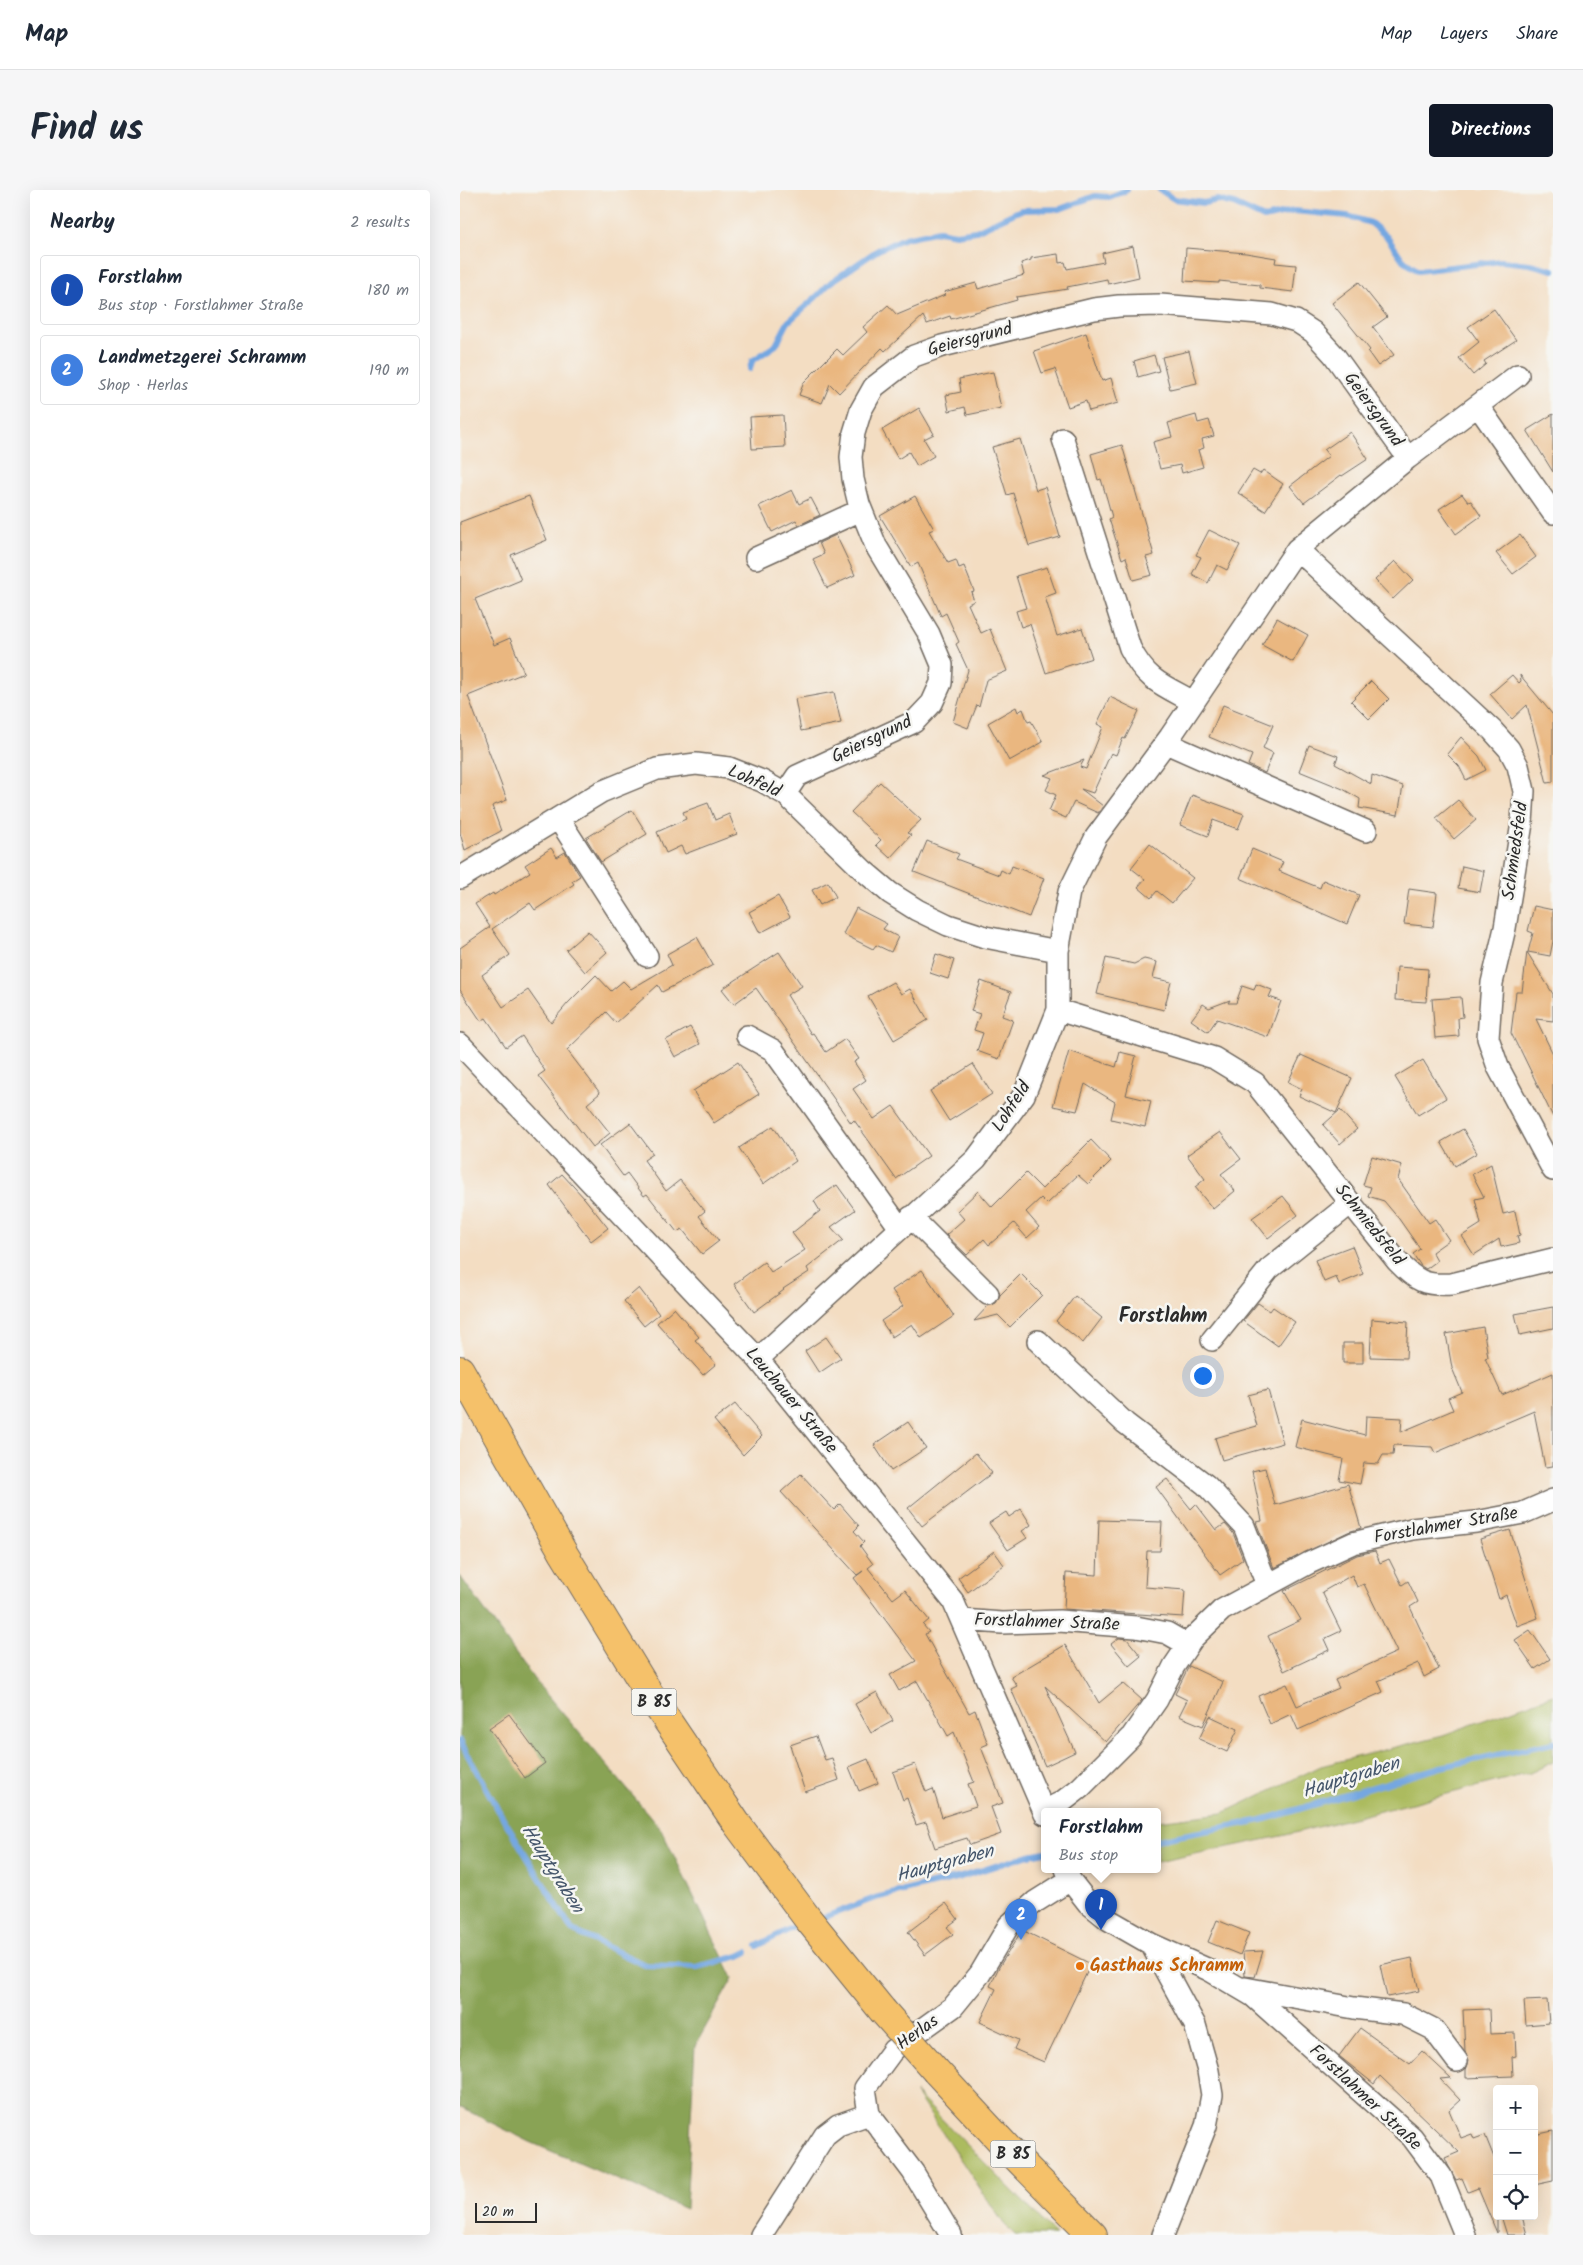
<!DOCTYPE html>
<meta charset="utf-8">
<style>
:root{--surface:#fff;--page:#f6f6f7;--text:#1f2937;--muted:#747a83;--line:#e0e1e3;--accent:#111827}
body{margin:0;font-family:Kalam,sans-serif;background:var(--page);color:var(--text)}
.controls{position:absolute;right:15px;bottom:15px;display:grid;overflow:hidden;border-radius:5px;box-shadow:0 5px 20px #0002}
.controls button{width:45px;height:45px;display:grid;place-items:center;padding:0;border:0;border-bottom:1px solid var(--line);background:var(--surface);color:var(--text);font:25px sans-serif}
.scale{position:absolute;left:15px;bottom:12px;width:62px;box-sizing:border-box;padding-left:5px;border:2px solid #2b2b2b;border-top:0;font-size:14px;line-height:18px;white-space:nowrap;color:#2b2b2b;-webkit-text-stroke:4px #f6f6f2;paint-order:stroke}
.you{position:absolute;left:742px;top:1185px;width:18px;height:18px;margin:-12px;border:4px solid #fff;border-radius:50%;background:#1a73e8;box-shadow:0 0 0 8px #1a73e833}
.badge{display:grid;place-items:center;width:32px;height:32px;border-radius:50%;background:var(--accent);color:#fff;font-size:16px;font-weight:700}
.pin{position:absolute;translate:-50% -41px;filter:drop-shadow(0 1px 2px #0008)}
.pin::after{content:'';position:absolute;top:26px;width:18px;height:15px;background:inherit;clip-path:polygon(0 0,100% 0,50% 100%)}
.popup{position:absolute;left:581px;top:1618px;width:120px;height:65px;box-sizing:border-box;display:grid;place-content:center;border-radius:5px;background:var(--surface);filter:drop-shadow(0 1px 4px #0005);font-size:16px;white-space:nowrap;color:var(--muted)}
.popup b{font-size:19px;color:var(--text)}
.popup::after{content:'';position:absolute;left:50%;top:100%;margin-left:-10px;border:10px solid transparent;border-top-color:var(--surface)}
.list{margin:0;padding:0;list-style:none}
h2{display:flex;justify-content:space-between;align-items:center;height:65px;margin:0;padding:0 20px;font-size:21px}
h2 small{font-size:16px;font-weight:400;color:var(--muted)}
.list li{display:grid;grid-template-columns:32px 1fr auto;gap:15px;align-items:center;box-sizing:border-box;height:70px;margin:0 10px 10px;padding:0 10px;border:1px solid var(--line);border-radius:5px}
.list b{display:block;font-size:19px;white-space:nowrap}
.list p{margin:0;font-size:16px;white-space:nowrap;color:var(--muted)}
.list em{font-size:16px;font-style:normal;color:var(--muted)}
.icon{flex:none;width:28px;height:28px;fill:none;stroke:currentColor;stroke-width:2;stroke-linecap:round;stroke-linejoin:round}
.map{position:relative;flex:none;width:1093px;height:2045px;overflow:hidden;border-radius:5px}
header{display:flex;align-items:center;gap:30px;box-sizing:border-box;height:70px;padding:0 25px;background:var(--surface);border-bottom:1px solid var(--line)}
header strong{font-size:24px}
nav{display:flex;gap:28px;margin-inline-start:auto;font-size:18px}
.intro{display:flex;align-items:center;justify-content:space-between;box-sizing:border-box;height:120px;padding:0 30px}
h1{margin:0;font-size:35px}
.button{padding:12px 22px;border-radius:5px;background:var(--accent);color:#fff;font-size:18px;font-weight:700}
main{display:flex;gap:30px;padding:0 30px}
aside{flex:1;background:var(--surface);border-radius:5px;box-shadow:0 5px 20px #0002}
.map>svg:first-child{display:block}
.green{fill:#acbb5e;stroke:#6c7344}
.forest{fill:#89a355;stroke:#5a6740}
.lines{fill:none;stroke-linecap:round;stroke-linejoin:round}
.stream{stroke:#75a7e1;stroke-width:6}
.building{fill:#eab780}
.minor-casing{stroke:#716960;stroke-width:24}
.major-casing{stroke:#716960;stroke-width:30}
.minor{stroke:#fff;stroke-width:21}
.major{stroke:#f5c16b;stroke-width:28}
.major-bridge-casing{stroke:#716960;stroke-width:30;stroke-linecap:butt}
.major-bridge{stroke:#f5c16b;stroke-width:28}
.food-dot{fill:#e8710a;stroke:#f6f6f2;stroke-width:2}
.labels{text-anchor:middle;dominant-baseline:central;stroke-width:5;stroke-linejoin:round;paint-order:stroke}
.shield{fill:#f6f6f2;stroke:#686867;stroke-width:1}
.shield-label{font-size:16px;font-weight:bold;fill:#2b2b2b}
.street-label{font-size:18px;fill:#2b2b2b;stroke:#f6f6f2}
.food-label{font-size:18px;font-weight:bold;fill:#c56008;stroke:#f6f6f2;text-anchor:start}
.water-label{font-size:19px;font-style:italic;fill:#45566b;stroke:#f6f6f2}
.quarter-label{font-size:20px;font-weight:bold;fill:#2b2b2b;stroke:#f6f6f2}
</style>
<header>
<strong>Map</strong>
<nav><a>Map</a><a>Layers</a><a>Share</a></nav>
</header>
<div class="intro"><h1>Find us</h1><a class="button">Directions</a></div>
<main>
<aside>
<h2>Nearby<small>2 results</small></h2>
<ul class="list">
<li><span class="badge" style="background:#1a4fb4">1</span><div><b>Forstlahm</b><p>Bus stop · Forstlahmer Straße</p></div><em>180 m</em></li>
<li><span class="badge" style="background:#3f7fe0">2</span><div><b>Landmetzgerei Schramm</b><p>Shop · Herlas</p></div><em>190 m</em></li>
</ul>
</aside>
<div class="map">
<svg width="1093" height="2045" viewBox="0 0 1093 2045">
<rect width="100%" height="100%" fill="#f6f6f2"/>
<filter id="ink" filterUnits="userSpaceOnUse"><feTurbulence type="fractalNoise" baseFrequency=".02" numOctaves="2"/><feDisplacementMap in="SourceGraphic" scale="10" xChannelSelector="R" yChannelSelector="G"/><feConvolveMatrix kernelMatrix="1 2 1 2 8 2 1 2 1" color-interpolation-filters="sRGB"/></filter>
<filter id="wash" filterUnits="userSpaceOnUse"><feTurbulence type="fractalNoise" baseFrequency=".0096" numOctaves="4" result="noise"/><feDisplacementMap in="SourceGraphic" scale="20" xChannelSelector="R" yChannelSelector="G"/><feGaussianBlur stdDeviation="1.12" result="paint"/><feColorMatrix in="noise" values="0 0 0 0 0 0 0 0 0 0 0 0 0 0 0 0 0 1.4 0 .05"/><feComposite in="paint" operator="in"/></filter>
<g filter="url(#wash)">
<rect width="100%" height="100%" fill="#f3ddc2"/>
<!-- green -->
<path class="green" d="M1093,1505V1572L1070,1583L826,1645L697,1672V1631L763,1623L861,1576L983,1545Z
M455,1902L596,2045H555L544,2034Z"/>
<!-- forest -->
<path class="forest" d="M0,1386L76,1492L201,1639L273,1788L235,1856L226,2019L70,1952L0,1917Z"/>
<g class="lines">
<!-- stream -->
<path class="stream" d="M700,0L714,9L744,13L758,10L774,14L804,28L834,21L887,26L911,33L927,47L943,70L958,81L1041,71L1070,74L1093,80
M290,179L292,171L316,155L328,132L356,107L371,92L418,60L445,48L479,41L496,44L516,41L561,20L600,19L635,6L649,7L667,0
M0,1551L40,1623L112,1740L185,1775L237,1777L279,1766L287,1762
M697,1650L802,1630L981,1577L1093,1553
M365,1727L415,1708L501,1687L569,1665L585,1662
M297,1756L332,1738"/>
</g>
<g id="blocks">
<!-- building -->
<path class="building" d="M673,56L679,87L648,94L647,89L607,97L608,99L556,107L557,110L491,129L490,126L467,134L463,126L425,161L422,158L379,203L370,194L362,213L339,205L344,192L377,159L383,165L407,142L403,137L428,115L437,125L485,105L484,102L516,93L518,99L564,85L561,73L571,70V68L598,64L599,73L605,72L607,79L644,72L642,63Z
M726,58L786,63L816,68L815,73L836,75L833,102L800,98V95L759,91V93L724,91Z
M899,92L927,127L913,137L934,165L918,176L908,162L910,160L872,113Z
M1034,119L1056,150L1024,171L1026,174L1013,185L999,168L1019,152L1008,137Z
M626,143L642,191L651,188L658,213L629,221L626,211L608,217L595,179L582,183L574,161Z
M729,161L737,193L710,199L702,167Z
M694,165L699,181L678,187L674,171Z
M533,182L541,218L507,225L505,217L489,221L486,205L501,202L499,189Z
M459,218L474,244L464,249L474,266L457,276L449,262L438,269L422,240Z
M1093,224V282L1067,240Z
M323,225L325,257L292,259L290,227Z
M736,225L738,233L749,230L754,246L742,249L744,258L738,260L743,277L722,283L720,275L700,279L693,252L712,247L708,233Z
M890,242L908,269L882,286L881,285L844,313L830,296L869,266L864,260Z
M560,249L576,300L585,297L600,347L569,356L553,303L547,305L532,257Z
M662,255L694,365L686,367L692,385L673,390L666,367L662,369L649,329L652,327L647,309L641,289L638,290L631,264Z
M793,280L800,284L803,280L823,294L805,321L778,303Z
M332,300L339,314L351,308L360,325L339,335L336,330L312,342L299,316Z
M1002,304L1008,312L1011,311L1021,326L996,344L979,319Z
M69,306L87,350L51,365L61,390L15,409L34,455L50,448L64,483L8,506L47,610L32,616L41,641L5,660L0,643V332Z
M455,306L474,339L469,341L488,373L496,370L499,378L504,376L514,401L511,402L514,411L508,414L521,443L530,439L547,481L526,490L519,517L517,515L508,538L493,532L508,480L496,454L499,452L486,423L481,426L458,373L451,377L420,326Z
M749,340L780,355L767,380L757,375L748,393L732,384L741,367L736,365Z
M376,345L395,385L367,398L353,369L364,364L359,353Z
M1060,345L1076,367L1053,384L1036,363Z
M935,371L953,390L933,409L915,390Z
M587,377L596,403L585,407L597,446L622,438L632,468L586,483L570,434L561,437L556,421L566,418L556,386Z
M817,428L848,445L833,472L802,455Z
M1052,485L1059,493L1061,491L1060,485L1093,525V592L1087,593L1067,515L1052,529L1030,504Z
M911,491L929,509L909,529L891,511Z
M374,502L381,533L341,541L335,509Z
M650,507L679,521L665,549L663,548L656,565L651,563L633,603L621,599L643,616L638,623L614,612L606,628L589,621L596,605L586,600L592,588L584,585L624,570L620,577L626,579L643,537L637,534Z
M763,515L813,535L803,558L813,563L805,583L788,575L792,565L749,547Z
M556,517L558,522L563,519L568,532L571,531L583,552L549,571L528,533Z
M1001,547L1019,566L1026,580L1006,590L999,576L987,564Z
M849,555L878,566L875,574L911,594L912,585L943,596L938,625L899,618L900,609L883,599L839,581Z
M420,592L461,630L447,643L451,645L430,668L416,655L421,650L391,622Z
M732,605L784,624L778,639L753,630L748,646L720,635Z
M998,610L1016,630L994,649L976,628Z
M248,613L255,630L269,624L277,644L225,664L221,656L206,663L197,642L226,629L223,622Z
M172,620L187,644L141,672L126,648Z
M467,651L499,664L496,669L539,685L541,680L549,684L552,676L584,688L569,727L454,682Z
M690,654L733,688L712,713L697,701L691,708L678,697L685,689L671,678Z
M91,658L97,667L105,662L120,686L112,691L114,694L75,720L70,713L32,739L50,765L22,785L43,817L68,800L91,833L108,813L136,785L151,801L163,791L171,799L212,775L207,764L237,747L253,775L202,802L198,795L156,833L146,822L107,860L140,903L127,914L150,943L133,957L78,886L85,881L62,846L46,857L26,828L21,831L0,800V758L30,737L15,714L33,703L34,705L70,682L65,675Z
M792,659L823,672L819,681L835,688L860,698L863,690L899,705L887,734L780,688Z
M1002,676L1024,681L1020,702L998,698Z
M368,692L376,707L360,715L352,700Z
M949,699L977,703L973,737L944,734Z
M318,706L330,727L300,743L289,722Z
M1074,716L1093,720V751L1090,766L1068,762L1073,743L1068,741Z
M396,718L427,734L423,739L438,747L431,762L416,755L413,759L383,744Z
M128,741L147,762L125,782L106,760Z
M319,762L342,796L327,805L351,844L353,843L366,862L385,849L399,869L394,872L406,890L393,899L414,929L433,916L469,966L436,989L394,930L391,933L296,798L274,814L262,799Z
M1067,762L1093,804V831L1076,829L1093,864V927L1060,859H1059L1051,843L1056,802H1062Z
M476,764L494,770L488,789L470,783Z
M646,768L674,774L684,769L697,772L693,788L711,792L704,820L637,804Z
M937,777L968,779L966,812L935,810Z
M521,791L551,802L542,826L553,830L539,869L517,861L523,843L514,840L520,824L511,821Z
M433,792L441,804L450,799L468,830L434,850L408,806Z
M796,794L812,800L809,807L821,811L808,847L757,829L748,842L731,830L743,814L749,818L770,810L768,813H776L782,796L794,800Z
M1001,807L1003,827L998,828L999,846L975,848L972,809Z
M230,837L240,854L215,867L206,850Z
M609,861L656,877L660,862L676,866L666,905L691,911L685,937L651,929L655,912L625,894L617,921L593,916Z
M841,865L892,888L876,923L839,906L842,899L828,892Z
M963,870L986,908L958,925L935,887Z
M278,872L299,904L254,933L233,901Z
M513,874L532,904L489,931L470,901Z
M880,920L897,939L880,954L863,935Z
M170,933L193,964L184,970L206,1001L220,990L245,1021L239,1026L259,1051L242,1064L222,1039L217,1042L187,1004L184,1006L167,983L163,986L140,955Z
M313,936L336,971L303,994L279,958Z
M1003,939L1017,963L995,976L981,952Z
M760,942L781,969L761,984L775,1001L753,1019L735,997L745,989L727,965Z
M631,950L651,971L628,994L618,985L587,1014L581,1008L566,1022L579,1037L567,1048L554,1033L529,1055L524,1049L507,1065L486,1045L504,1029L497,1021L518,1001L532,1017L566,983L582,999Z
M912,966L942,975L938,989L969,1033L975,1029L989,1050L972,1062L977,1071L966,1079L961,1076L953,1064L960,1059L939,1029L924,1011L908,1006L911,997L903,995Z
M1031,974L1043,1024L1055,1021L1060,1045L1057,1046L1059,1053L1041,1057L1039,1049L1014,1065L1002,1046L1021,1034L1015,1009L1024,1007L1012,984Z
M102,984L125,1009L148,1038L131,1051L89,995Z
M377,995L395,1020L371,1037L383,1050L347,1078L349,1082L323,1099L324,1100L294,1122L274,1094L304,1072L311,1082L345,1060L332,1043L360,1021L354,1011Z
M823,1006L838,1025L808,1048L792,1028Z
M892,1056L903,1084L879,1094L876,1087L864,1092L855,1070Z
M462,1080L494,1126L461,1148L452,1134L432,1147L421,1131L443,1116L432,1100Z
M561,1084L582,1105L550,1137L538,1125L514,1131L528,1116L536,1113L540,1105Z
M179,1098L199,1124L184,1136L164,1111Z
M615,1106L642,1128L623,1153L596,1131Z
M798,1113L810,1121L813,1117L835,1132L818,1156L783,1131Z
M1093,1117V1138L1060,1145L1055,1124Z
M214,1118L239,1147L235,1150L256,1174L243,1185L197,1133Z
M912,1129L948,1132L946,1168L910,1167Z
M1023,1137L1028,1167L1025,1168L1042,1205L1093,1183V1276L1085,1277L1074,1221L975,1263L972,1257L934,1255L933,1265H923L918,1274L904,1273L900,1294L879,1290L883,1269L835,1257L842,1229L905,1245L906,1226L942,1228L941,1242L993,1220L988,1208L1002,1202L992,1178L986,1144Z
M366,1147L381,1168L359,1183L345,1161Z
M883,1153H903V1173H883Z
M808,1200L823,1253L762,1270L755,1248L797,1236L788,1205Z
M275,1214L302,1246L283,1265L254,1230Z
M448,1232L466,1258L431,1281L414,1255Z
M516,1263L532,1283L462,1336L448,1318Z
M805,1278L815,1315L888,1294L901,1338L888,1342L814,1378L796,1332L802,1331L792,1281Z
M341,1284L374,1320L380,1314L399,1336L394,1341L404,1352L400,1356L413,1374L408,1378L433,1409L445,1400L469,1430L463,1435L469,1442L465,1444L509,1523L515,1520L528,1554L521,1557L543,1613L531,1617L541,1644L510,1655L507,1648L475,1658L466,1632L456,1635L447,1608L443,1610L433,1582L455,1574L466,1602L473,1599L482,1627L516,1616L508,1594L514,1592L494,1542L488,1546L457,1491L439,1501L430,1485L456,1471L394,1388L403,1381L397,1385L321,1302Z
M707,1289L731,1319L736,1314L756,1340L765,1334L773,1343L783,1369L760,1385L696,1297Z
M561,1319L571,1335L562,1341L567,1348L548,1360L529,1333L546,1322L549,1327Z
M639,1330L702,1332L700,1361H687L685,1397L725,1400L723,1427L604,1419L606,1383L637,1385Z
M1050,1340L1078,1428L1057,1436L1046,1405L1039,1409L1020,1349Z
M534,1361L544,1375L508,1402L498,1388Z
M915,1361L920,1373L929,1369L942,1395L948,1391L958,1412L950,1417L979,1479L964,1487L958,1473L918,1491L923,1502L838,1540L831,1524L810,1534L798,1506L827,1494L837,1516L879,1498L875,1490L937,1462L904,1394L897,1397L892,1385L862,1402L881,1441L864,1449L869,1460L824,1481L808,1446L841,1430L824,1401L897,1365Z
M1070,1440L1090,1469L1075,1479L1055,1450Z
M659,1448L667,1449L681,1466L669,1476L651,1454Z
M605,1455L639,1513L663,1493L682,1510L646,1552L585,1496L615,1562L585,1576L551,1499L557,1496L551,1487Z
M729,1476L763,1492L743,1536L719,1526L727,1510L715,1504Z
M417,1502L433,1531L411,1543L395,1514Z
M49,1524L85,1573L65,1588L29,1538Z
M750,1526L778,1539L767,1562L739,1549Z
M356,1546L365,1570L372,1568L379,1590L345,1602L330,1555Z
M408,1569L418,1593L399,1601L389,1577Z
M486,1713L498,1729L487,1737L493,1744L465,1765L448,1742Z
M757,1730L789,1743L780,1765L748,1752Z
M562,1740L631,1774L584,1872L554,1859L558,1850L520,1832L536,1799L530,1796L539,1777Z
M803,1761L795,1787L785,1786L783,1762Z
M952,1768L959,1801L927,1807L920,1775Z
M1087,1810L1089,1833L1066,1835L1064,1811Z
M1029,1819L1030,1844L1055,1843L1056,1866L1052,1867L1053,1886L1006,1888V1880L1009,1870L1005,1861L1003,1820Z
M900,1838L950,1874L962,1861L991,1888L980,1889L1000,1910L989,1920L1001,1948L1012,1944L1014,1949L1025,1945L1037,1975V2043L1018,1998L1008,2002L1002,1988L996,1990L988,1975L985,1968L999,1962L920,1886L914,1894L879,1866Z
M1093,1941V1991L1074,1995V1945Z
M1041,2026H1062L1067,2045H1047Z"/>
</g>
</g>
<g filter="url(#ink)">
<use href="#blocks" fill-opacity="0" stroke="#716960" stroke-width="1"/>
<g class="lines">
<!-- minor casing -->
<g class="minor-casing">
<path id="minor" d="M1018,216L1093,323
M603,249L670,458C686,490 702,495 732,511
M837,359L1032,540L1049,559L1058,576L1064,601L1062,633L1045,738L1032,793L1028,848L1038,877L1093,980
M296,368L401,320
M706,553L906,641
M325,604L337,586L454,532L472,513L481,493L482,475L469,444L416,356L399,314L393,289L391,267L394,243L401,220L414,197L454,166L482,156L634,119L659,116L700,115L812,124L836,131L853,142L874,165L948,268
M98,628L187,766
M0,688L141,602L197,579L236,574L269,578L302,591L325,604L404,681L430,703L457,720L488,735L525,747L598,761
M598,820L754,868L795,893L937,1071C956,1091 965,1096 992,1094L1093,1069
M287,846L313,860L440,1038
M0,854L298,1169L493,1411L585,1624
M451,1027L528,1104
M752,1150L809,1079L891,1013
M578,1151L665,1233L746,1295L784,1336L807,1395
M298,1169L516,969L564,905L598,820V761L609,702L636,647L710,547L837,359L948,268L1058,185
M502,1430L542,1433L599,1431L676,1437L707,1443L728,1455
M584,1621L602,1612L620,1598L672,1546L697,1510L714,1476L733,1448L762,1420L849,1373L893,1353L952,1339L1016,1332L1063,1323L1093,1310
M606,1679L610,1690L628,1713L649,1730L691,1754L735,1835L748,1881L752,1905L746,1936L703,2045
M691,1754L749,1780L793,1806L952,1947L981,1986L1005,2045
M785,1798L894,1818L943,1824L973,1839L997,1871
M301,2045L365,1945L378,1935L409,1924
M491,2045L453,1982L409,1924L405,1898L433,1860L493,1817L520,1784L549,1735L575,1712L610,1690"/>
</g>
<!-- major casing -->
<g class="major-casing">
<path id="major" d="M0,1180L104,1364L192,1508L277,1634L348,1729L422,1820
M476,1881L553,1964L633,2045"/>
</g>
<!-- minor -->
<use href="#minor" class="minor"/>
<!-- major -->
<use href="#major" class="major"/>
<!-- major-bridge casing -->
<g class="major-bridge-casing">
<path id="major-bridge" d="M422,1820L476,1881"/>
</g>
<!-- major-bridge -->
<use href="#major-bridge" class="major-bridge"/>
</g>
</g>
<!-- markers -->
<circle class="food-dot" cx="620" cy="1776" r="5"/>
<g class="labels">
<!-- shield labels -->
<g class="shield">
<rect x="171.5" y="1498.5" width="45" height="27" rx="4"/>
<rect x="530.5" y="1950.5" width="45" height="27" rx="4"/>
</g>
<g class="shield-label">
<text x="194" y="1512">B 85</text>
<text x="553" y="1964">B 85</text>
</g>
<!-- street labels -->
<g class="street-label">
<text transform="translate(510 150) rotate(-15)">Geiersgrund</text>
<text transform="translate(913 220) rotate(54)">Geiersgrund</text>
<text transform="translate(412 550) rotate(-26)">Geiersgrund</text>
<text transform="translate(294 592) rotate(24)">Lohfeld</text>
<text transform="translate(1056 661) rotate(-82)">Schmiedsfeld</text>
<text transform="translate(552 917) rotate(-57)">Lohfeld</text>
<text transform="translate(909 1035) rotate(51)">Schmiedsfeld</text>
<text transform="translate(331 1211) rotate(50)">Leuchauer Straße</text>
<text transform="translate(986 1336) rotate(-10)">Forstlahmer Straße</text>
<text transform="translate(587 1433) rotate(2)">Forstlahmer Straße</text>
<text transform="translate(458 1843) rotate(-36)">Herlas</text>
<text transform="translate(905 1908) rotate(43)">Forstlahmer Straße</text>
</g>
<!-- food labels -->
<g class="food-label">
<text x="630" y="1776">Gasthaus Schramm</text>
</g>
<!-- water labels -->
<g class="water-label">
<text transform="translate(891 1588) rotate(-17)">Hauptgraben</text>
<text transform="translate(485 1674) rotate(-15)">Hauptgraben</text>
<text transform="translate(92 1679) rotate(58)">Hauptgraben</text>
</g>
<!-- quarter labels -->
<g class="quarter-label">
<text x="703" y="1127">Forstlahm</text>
</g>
</g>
</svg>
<div class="controls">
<button>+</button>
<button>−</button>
<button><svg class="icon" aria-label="locate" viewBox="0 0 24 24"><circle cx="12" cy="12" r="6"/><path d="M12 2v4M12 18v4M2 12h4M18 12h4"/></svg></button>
</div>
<div class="scale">20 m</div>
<div class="you"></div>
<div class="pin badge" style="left:641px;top:1740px;background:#1a4fb4">1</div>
<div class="popup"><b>Forstlahm</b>Bus stop</div>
<div class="pin badge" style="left:561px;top:1750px;background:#3f7fe0">2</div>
</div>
</main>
